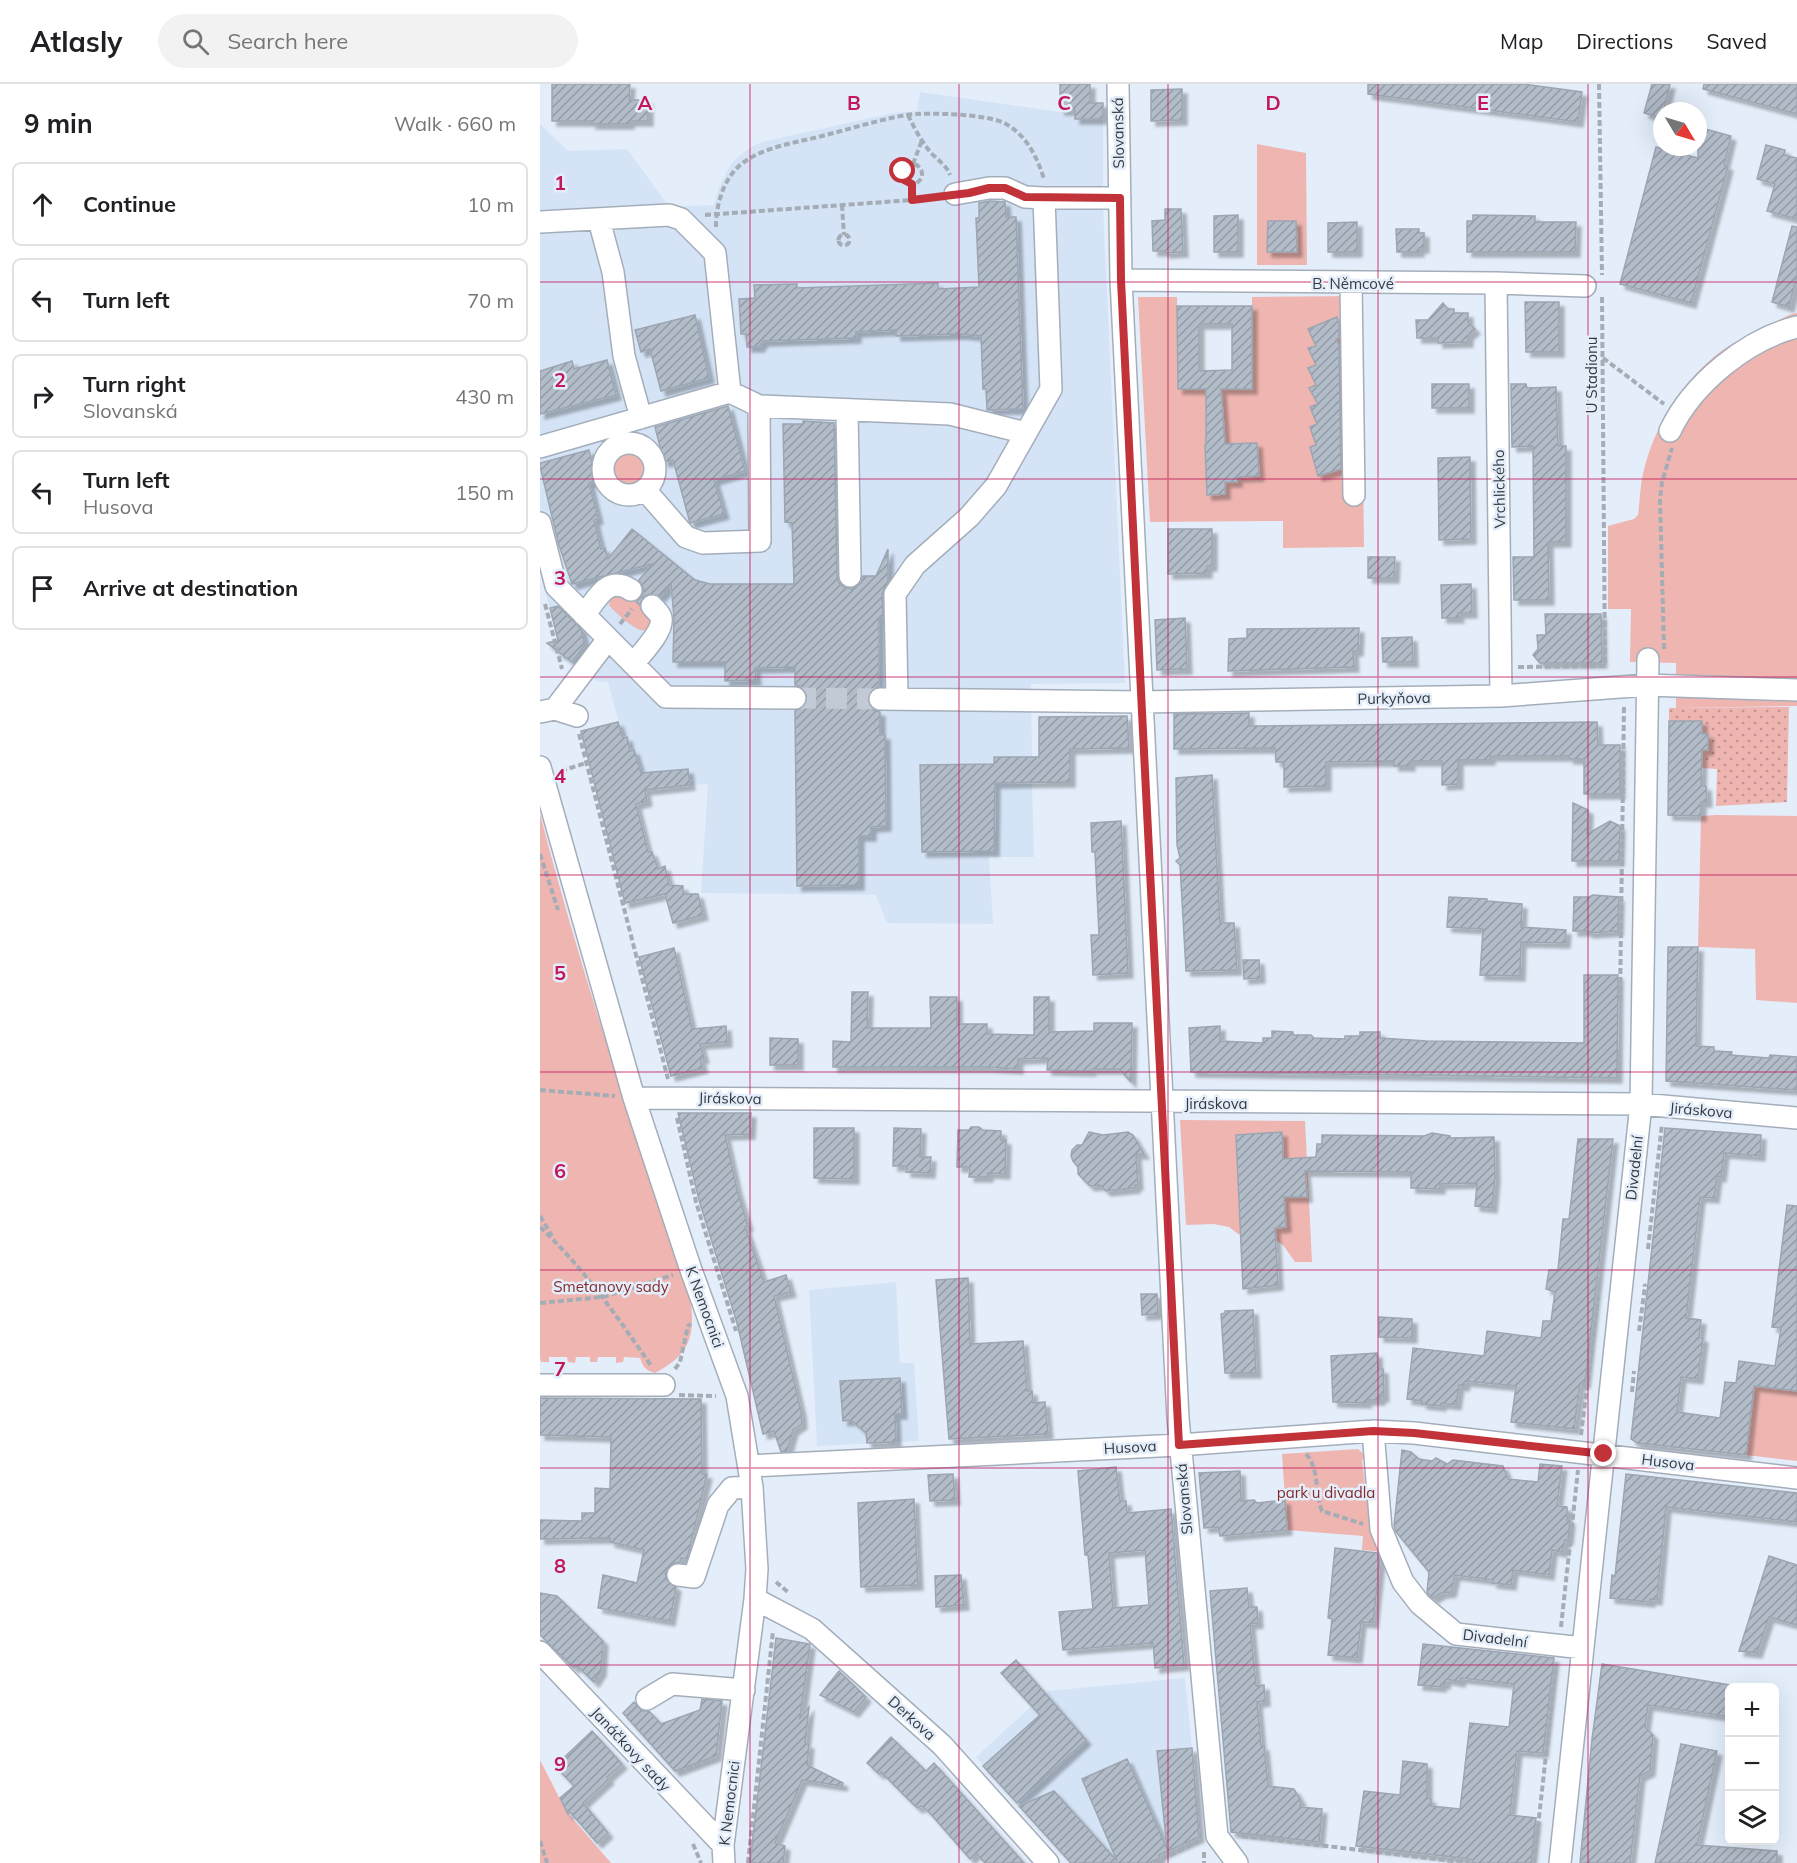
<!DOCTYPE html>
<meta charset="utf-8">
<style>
:root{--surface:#fff;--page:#f2f2f2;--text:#202124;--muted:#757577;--line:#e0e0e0}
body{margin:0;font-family:Mulish,sans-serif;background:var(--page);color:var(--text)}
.controls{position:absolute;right:18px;bottom:18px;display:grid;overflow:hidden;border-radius:9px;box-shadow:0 6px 24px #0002}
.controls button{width:54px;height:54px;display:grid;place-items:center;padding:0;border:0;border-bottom:2px solid var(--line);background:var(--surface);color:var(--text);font:30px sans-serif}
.compass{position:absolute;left:1113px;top:18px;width:54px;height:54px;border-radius:50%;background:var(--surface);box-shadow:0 6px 24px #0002;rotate:128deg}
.stop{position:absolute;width:18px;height:18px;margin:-14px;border:4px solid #c13239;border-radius:50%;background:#fff}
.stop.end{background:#c13239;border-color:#fff;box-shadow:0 2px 6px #0008}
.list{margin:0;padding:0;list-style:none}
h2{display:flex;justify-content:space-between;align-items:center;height:78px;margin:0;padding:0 24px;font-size:26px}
h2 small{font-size:20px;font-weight:400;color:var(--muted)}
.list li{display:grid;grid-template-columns:39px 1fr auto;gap:18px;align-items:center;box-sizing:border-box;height:84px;margin:0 12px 12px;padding:0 12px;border:2px solid var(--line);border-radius:9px}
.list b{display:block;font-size:22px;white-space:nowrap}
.list p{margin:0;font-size:20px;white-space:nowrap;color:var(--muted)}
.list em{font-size:20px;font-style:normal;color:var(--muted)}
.icon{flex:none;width:33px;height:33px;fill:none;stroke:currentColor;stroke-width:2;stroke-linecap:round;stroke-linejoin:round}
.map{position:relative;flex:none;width:1257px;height:1779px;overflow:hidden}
header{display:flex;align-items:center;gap:36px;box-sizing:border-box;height:84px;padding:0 30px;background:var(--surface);border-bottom:2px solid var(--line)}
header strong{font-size:28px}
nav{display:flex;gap:33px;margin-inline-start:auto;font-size:21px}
.search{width:420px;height:54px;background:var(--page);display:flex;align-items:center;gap:15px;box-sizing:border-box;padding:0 21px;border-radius:33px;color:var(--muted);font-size:22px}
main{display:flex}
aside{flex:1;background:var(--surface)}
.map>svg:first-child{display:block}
.built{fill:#d4e3f6}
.green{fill:#eeb5b1}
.garden{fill:url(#garden-dots)}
.building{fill:url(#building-hatch);stroke:#9ca6b2;stroke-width:1.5;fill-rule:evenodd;filter:url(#shadow)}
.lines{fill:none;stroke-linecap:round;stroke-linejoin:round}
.minor-tunnel{stroke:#c1cad5;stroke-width:21;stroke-dasharray:21 10;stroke-linecap:butt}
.minor-casing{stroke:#a4aeba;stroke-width:24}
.path{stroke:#a4acb6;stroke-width:4;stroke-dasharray:6 3;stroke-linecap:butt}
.minor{stroke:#fff;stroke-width:21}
.route{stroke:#c13239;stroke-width:8}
.grid{fill:none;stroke:#c2185b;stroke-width:1.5;stroke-opacity:0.55}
.labels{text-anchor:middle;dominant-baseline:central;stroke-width:5;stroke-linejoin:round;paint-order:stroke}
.street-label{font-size:15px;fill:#353a3f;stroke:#e4eefb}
.park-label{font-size:15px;fill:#842c2d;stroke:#e4eefb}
.grid-label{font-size:20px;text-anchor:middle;font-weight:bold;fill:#c2185b;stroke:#e4eefb;stroke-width:5;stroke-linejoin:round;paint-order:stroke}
</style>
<header>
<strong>Atlasly</strong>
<div class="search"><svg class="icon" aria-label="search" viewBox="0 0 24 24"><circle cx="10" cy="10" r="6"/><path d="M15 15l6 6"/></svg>Search here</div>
<nav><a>Map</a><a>Directions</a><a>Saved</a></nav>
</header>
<main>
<aside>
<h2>9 min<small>Walk · 660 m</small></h2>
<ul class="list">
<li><svg class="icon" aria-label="ahead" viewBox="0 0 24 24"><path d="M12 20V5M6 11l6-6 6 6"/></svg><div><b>Continue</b></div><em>10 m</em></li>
<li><svg class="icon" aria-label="left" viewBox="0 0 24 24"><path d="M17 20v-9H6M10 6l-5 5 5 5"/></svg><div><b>Turn left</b></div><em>70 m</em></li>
<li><svg class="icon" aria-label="right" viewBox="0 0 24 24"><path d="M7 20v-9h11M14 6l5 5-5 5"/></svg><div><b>Turn right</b><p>Slovanská</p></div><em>430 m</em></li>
<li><svg class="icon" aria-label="left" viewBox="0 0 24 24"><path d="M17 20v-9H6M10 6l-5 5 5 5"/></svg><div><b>Turn left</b><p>Husova</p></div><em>150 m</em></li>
<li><svg class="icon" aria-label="arrive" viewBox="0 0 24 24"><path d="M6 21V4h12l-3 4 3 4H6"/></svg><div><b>Arrive at destination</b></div></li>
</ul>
</aside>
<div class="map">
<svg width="1257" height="1779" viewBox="0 0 1257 1779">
<defs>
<pattern id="garden-dots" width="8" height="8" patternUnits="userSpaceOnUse" patternTransform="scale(1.5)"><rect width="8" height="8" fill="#eeb5b1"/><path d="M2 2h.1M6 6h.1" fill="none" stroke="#c29491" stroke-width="1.8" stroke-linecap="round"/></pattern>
<pattern id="building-hatch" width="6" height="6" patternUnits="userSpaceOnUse" patternTransform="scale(1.5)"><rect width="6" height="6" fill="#b3bdca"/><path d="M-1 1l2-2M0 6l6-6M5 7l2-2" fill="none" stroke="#929ba5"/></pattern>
<filter id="shadow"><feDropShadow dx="5" dy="5" stdDeviation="1.5" flood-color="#0004"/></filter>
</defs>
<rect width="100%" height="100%" fill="#e4eefb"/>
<!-- built -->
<path class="built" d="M380,8L535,30L536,34L563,35V123L585,599L491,600L492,672H509L510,699H492L494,773H449L453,840L347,839L336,811L161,809L168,700L106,704L102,689L90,667L87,654H83L68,598L56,597L29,576L23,577L0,486V40L28,67L87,65L129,123L174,121L178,106L190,81L200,71L211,63L222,58L353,29L377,27Z
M356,1198L360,1279H374L379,1357L277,1362L269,1206Z
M645,1594L661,1753H657L619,1770L620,1773L607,1779H532L436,1673L508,1607Z"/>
<!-- green -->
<path class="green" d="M717,60L766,69L767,181H717Z
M821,212L824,463L743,464V437L610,438L598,213H637L638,305H712V213Z
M1257,229V622L1136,624V579L1090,578L1091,525H1068V442L1094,435L1098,431C1100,417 1100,403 1103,390C1114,342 1141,298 1180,268C1200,253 1227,243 1249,231Z
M71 385a18 18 0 1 1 36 0a18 18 0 1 1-36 0Z
M84,508L114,533L108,547C95,548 77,530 69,521L71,510Z
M0,730C42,893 97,1054 150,1214C156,1251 150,1271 115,1289C105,1286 103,1283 100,1274L84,1273L83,1278L76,1279V1273H58L57,1278H50V1273H36L35,1279L28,1278L27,1273H9V1278H1L0,1273Z
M1176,731L1257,732V919L1216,916L1215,865L1158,863L1161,732Z
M640,1036L765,1037L772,1178H755L743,1161L732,1154L698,1150L689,1143L674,1140L646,1141Z
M1214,1301L1257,1307V1377L1206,1371Z
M818,1365L826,1372L822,1376L826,1408L833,1418L844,1468L822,1466L823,1452L747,1446L742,1370Z
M0,1676L26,1727L71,1779H0Z"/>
<!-- garden -->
<path class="garden" d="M1249,623L1247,718L1176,722L1177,685L1162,684V666H1168V650H1162V637H1129V624Z"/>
<!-- building -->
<path class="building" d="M12,0H90L89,16H108V37H89V40H51L52,37H12Z
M520,0H550V19H563V35H535V26H520Z
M828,0H983L1042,8L1038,38L828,10Z
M1112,0H1130L1122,34L1104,29Z
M1164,0H1257V30L1163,5Z
M642,5V36L611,37V6Z
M1158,43L1191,52L1184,81L1188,82L1151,219L1080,200L1116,63L1158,74Z
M1226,61L1245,66L1244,71L1257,74V135L1227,127L1235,100L1217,95Z
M450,117L465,118L466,133H476L483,325L447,326L446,305H443L441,252L419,250L356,252V246L337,247L316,248V254L223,257L219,263H207L206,250H201L199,215L215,214L214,201L257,200V204L398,199V205L439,203L436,134H439V119Z
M625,125H641L643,168L625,169V167H613L612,137L625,136Z
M698,131V168H674V132Z
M933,131L995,132V138H1036L1035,168H927V137H933Z
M728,137H756L757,168H727Z
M817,138V168H788V139Z
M1252,142L1257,143V191L1249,223L1232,218Z
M856,145H879V149H884V164H879V168H857Z
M985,218H1019V268H986Z
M903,219L908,225H914V229H928V238L935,245L928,251V258L898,259V254H877L876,236H888Z
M637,222H712V305H681L685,360L717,359L719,392L697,393V398H685V410L667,411L665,361H666V305H638ZM659,240H692V286L659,287Z
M155,231L169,294L121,307L110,265L101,268L95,246Z
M797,233L799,239V254L796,255L799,261L801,385L778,392L770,363L776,361L770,343L777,340L770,323L778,320L769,304L776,301L768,284L776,281L768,264L776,262L768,245Z
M67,276L76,311L0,330V287L32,277L34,285Z
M892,300H929V324H892Z
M971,300H986L987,304L1016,303L1018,362H1026V458H1008L1009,516H974L973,473H994L993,362L972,363Z
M188,322L205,387L174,396L184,430L150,439L133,376L124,378L115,343Z
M263,337L294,339L297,492L299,499L304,503L311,505L321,499L323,492H336L348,465V497L342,510L343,534H339V602L329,608L327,615L333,626L340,628V651H345L346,742L331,743V752H319V801L257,802L255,627L266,621L268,614L262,603L255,601V583L215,584L216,596L185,597V578H133L134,534L131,500L120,513L109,510L103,513L100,521L96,518L102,512L104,506L99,496L112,480L32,500L18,458L0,382V379L49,366L55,392V397L49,399L58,435L54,436L61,465L65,464L68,475L92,445L155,496L170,500H254L252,439L245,438L243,340H263Z
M930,373L931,455L899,456L898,374Z
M628,445H672V482H667V489L628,490Z
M828,473H855L854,494H828Z
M931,500L932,529H918L919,534H902L901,501Z
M18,522L41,545L45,561L32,578L7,559L18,556L10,524Z
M1005,530H1061L1062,579H1000L993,571L998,565L997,551H1006Z
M645,534L647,585L617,586L615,536Z
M819,544L818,567H813L814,583L688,587L689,555L707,554V545Z
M872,553L873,578H843L842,554Z
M709,629V642L1057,638L1058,661H1080V710H1044V675H1029V672H950V676H918V700L902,701V677H870V682H854V677L786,678V702L744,703V678H736L735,664L634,665V630Z
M587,632L589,664L530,665V698L455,699L454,767L382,768L380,681L454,680V673H499V633Z
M1129,637H1162V650H1168V666H1162L1161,702H1166L1167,718H1161V732L1128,731Z
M78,638L83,654L87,653L90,667L94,666L101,689L148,685L150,701L105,706L107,717L96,720L108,768H112L118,785L125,782L129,801L143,802V810H158L163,831L133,839L125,810L85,819L41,647Z
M672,691L680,839H694L697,886L646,887L640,781L636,777L640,774L637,761L636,694Z
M1033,719L1048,726L1047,750L1070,737L1080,742L1079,777H1032Z
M581,737L588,889L553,891L551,851H559L555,768H552L551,739Z
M1053,811L1079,813L1078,847L1048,849V847H1033L1034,813H1049Z
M909,813L947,815V817L982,820L981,843L1026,846L1025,859L981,858L980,892L940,891L943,845L907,843Z
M1128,863H1158L1156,962L1174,963V967L1192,968L1191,971L1229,974L1230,971L1257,973V1006L1126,997Z
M134,864L152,945L186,942L187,958L160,960L164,974L160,975L163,984L131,992L99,873Z
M703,876H719L720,894L704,895Z
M1044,891H1078L1077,994L651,988L649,944L680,942V957L723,959V954H732V947L753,948V951H771L774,954L805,955V952H820V948H840V954L887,957L1044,959Z
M312,908H328L327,944H391L390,913H417V940H447V950L494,951V913H509V948L554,947V939H592L591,998L579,985H552L550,987L507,986L508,974L478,975V985L446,983H293V957L311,958Z
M230,954L258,955V981H230Z
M138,1029H211L210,1050L185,1051L197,1106L208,1142L205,1143L224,1198L246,1191L251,1208L234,1212L261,1327L262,1340L253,1346L247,1367L241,1368L234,1347L223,1350L197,1239L159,1116Z
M431,1043H439L443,1046L461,1047V1056H466L465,1090L448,1089V1093H429L430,1083H417L418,1046H429Z
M274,1044H314V1095L274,1094Z
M354,1044L381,1045L380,1073H391L390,1089L366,1088L367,1082H353Z
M1125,1044L1221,1051L1220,1072L1184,1069L1181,1093L1177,1092L1174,1114L1160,1113L1146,1234L1161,1236L1159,1253L1163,1254L1158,1295L1141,1293L1137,1328L1180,1334L1185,1298L1196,1299L1199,1277L1235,1282L1241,1244L1232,1243L1247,1121L1257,1122V1307L1214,1302L1206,1371L1097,1359L1091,1355Z
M549,1048L563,1051L588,1048L593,1051L604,1070H596L598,1101H595V1104L566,1107L560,1101L550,1102L538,1090V1083L533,1077L531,1072L532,1066L537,1061H542Z
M742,1048L743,1075L776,1073L777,1060H782V1051L884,1052L892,1049L910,1052V1054L954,1053L955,1094L952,1124L935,1122L937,1099L900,1100V1105L871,1104V1088L765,1087L767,1113H744L746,1143L735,1144L738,1201L703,1205L696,1051Z
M1038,1055H1073L1045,1299H1040L1034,1345L971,1338L976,1302L925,1297L924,1302L919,1301L916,1321L901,1319V1322L882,1320V1317L867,1315L873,1264L944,1272L947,1247L1001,1254L1003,1237H1011L1015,1208L1006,1205L1009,1186H1018L1023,1135H1029Z
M428,1194L430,1260L483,1257L487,1307H492L493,1319L505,1318L508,1350L409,1355L396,1196Z
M601,1210H617L618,1230L602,1231Z
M713,1226L716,1289H685L681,1230L685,1229V1227Z
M839,1233L872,1235V1254L839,1253Z
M837,1269L838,1285H843L844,1313L840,1312V1316H826V1319L793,1318L791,1272Z
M360,1294L362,1330H355L356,1358L327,1359L326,1349L311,1336L303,1337L300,1297Z
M0,1314L161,1315L162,1390H167L147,1475L141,1474L140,1478L133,1480L125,1489L127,1496L136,1503L130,1537L58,1524L63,1491L97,1499L104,1466L70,1458V1454L0,1455V1436L42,1437V1429H55V1404L70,1405L71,1353L0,1351Z
M862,1366L871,1368L879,1375L892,1377L896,1374L907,1380L913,1376L963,1382L968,1395L998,1398L1000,1380L1022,1382L1017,1422L1027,1423V1436H1030L1028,1456H1025L1022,1468L1012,1466L1009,1491L973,1486L971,1501L952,1499L953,1496L915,1491L911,1508L901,1509L893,1514L889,1511L887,1508L889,1488L856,1448L854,1442Z
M576,1383L580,1417H586L587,1429L631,1425L644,1581L615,1584L613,1559L523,1566L519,1528L553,1525L548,1471H545L538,1387ZM605,1466L609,1521L573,1524L569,1469Z
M700,1387L701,1417L714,1416L717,1419L745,1416L747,1446L680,1452L678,1443L664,1444L659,1389Z
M413,1390L415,1416L390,1417L388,1391Z
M1086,1390L1257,1409V1438L1126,1423L1117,1516L1110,1515V1518L1070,1514L1072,1491L1075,1492Z
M374,1415L378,1501L321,1503L318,1419Z
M795,1464L837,1469L840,1475L833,1539L821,1538L817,1574L788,1571L792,1535L788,1534Z
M1229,1472L1257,1481V1541L1229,1533L1217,1569L1199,1567Z
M421,1491L424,1521L396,1523L395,1492Z
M707,1504L709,1523H717L718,1539L710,1540L716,1602L724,1601L725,1617L717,1618L721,1662H724L728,1702L754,1705L761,1717L760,1723L782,1725L779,1758L691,1748L670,1507Z
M0,1509L17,1512L63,1557L61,1587L54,1598L36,1581L34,1584L0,1551Z
M236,1554L270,1560L260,1634L269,1623L265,1660H269L267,1681L303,1699L302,1702L262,1696L235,1759L245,1762L243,1779H210Z
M883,1560L1014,1574L1003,1669L977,1667L970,1731L996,1734L991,1779H932L933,1776L922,1774L816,1762L824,1707L860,1711L863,1677L887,1680V1714L891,1715V1722L920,1725L930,1639L969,1643L974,1600L921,1594L920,1598L906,1595L905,1600H901V1603L878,1601Z
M476,1576L546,1656L477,1719L443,1682L500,1631L461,1589Z
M1062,1580L1190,1601V1633L1108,1621L1105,1643L1113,1651L1110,1687L1100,1692L1090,1779H1040L1052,1655Z
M299,1587L326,1613L314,1628L280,1611Z
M162,1615L182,1617L176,1672L135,1687L83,1629L94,1618L102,1627H109L121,1640L160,1626Z
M52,1647L82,1680L67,1693L69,1695L43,1719L68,1749L57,1759L30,1728L28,1730L20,1714L34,1702L15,1682Z
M351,1653L386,1687L394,1679L484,1779H445L436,1769L430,1775L388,1727L381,1722L378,1724L374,1721L341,1688L339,1690L327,1679Z
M1141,1660L1177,1667L1157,1761L1237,1767V1779H1115Z
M652,1664L659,1753L619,1771L620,1774L609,1779H531L479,1722L514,1707L577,1777L542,1695L587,1675L627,1765L617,1667Z"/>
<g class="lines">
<!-- minor-tunnel -->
<path class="minor-tunnel" d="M255,614L340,615"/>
<!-- minor casing -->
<g class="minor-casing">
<path id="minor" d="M578,0L581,196L638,1334L677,1752L697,1779
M504,114H580
M59,136L73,188L84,272L101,334
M0,138L129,131L141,135L175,169L190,308L219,322L410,330L486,349L511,305L504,114L485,113L465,104H449L415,110
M581,196L956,199L1045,202
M811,199L814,411
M956,199L961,612
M307,326L310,492
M1130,347C1152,300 1207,255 1257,243
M63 385a26 26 0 1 1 52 0a26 26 0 1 1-52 0Z
M0,363L190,308
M105,406L146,453L163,459L220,457L219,322
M0,439L16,502L126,613L255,614
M44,531C58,514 67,491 91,506
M93,580C101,570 124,547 121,534C120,529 115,526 112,522
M340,615L601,618L961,612L1107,601L1257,606
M357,615L355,510L375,481L429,433L456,402L486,349
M15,625L37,632
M0,628L15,625L68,555
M0,683L94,1014L151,1186L197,1312L212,1403L217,1485L215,1515L183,1761L184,1779
M94,1014L1101,1020L1257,1034
M0,1301H124
M833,1347L841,1445L863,1498L880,1520L916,1550L1043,1564
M209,1382L639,1361L833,1347L874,1349L1257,1394
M138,1491L154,1493L178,1421L192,1404L212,1403
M215,1515L272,1545L402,1661L508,1779
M0,1568L183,1761
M107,1615L132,1600L204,1606
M1020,1779L1101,1020L1108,575"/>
</g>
<!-- path -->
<path class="path" d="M1059,0L1062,191
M368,31C374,44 382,58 391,69C398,76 407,82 410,91
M373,80L382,56
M362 90a10 10 0 1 1 20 0a10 10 0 1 1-20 0Z
M372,116V100
M302,121L304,151
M165,131L372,116L397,113
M176,143C176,120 184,92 204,78C227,62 255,59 282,52C310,45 338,36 366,31C386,28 450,30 466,40C487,52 497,73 504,95
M298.5 156a5.5 5.5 0 1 1 11 0a5.5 5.5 0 1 1-11 0Z
M1063,274L1124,320
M5,520L22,585
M80,540L92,525
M1124,565L1120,415L1122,398L1132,364
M978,583L1065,582L1062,211
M39,650L128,995
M21,687L46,679
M0,770L18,826
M1080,917L1084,621
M0,1006L75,1012
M137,1034L156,1118L196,1247
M0,1132L12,1152
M0,1143C44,1184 78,1234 112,1283
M1108,1165L1122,1040
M0,1219L63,1213L133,1191
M1099,1247L1105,1202L1104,1200
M135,1285L140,1278L148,1242L151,1240
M1092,1308L1094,1287
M139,1311L176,1312
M1041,1351L1058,1213
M766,1370C779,1383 775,1410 782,1427L823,1440
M236,1498L249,1509
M1021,1543L1038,1386
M138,1688L174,1676
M702,1752L929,1779
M0,1757L7,1779
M153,1760L161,1779
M664,1768V1779
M208,1779L233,1547
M614,1779L659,1757
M994,1779L1016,1580"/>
<!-- minor -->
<use href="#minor" class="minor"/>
</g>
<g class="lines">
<!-- route -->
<path class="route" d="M363,87L364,96L372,100V116L429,109L449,104H465L485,113L580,114L581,196L602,628L639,1361L833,1347L874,1349L1064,1370"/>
</g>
<!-- grid -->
<path class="grid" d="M210,0V1779M419,0V1779M628,0V1779M838,0V1779M1048,0V1779M0,198H1257M0,395H1257M0,593H1257M0,791H1257M0,988H1257M0,1186H1257M0,1384H1257M0,1581H1257"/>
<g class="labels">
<!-- street labels -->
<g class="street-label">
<text transform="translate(578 49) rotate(-91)">Slovanská</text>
<text x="813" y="199">B. Němcové</text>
<text transform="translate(1051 291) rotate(-90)">U Stadionu</text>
<text transform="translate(959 405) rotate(-91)">Vrchlického</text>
<text transform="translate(854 614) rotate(-1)">Purkyňova</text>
<text transform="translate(190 1014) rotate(1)">Jiráskova</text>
<text x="676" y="1019">Jiráskova</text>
<text transform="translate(1161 1026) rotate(5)">Jiráskova</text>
<text transform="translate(1094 1084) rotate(-84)">Divadelní</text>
<text transform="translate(165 1223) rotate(70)">K Nemocnici</text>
<text transform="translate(590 1363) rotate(-3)">Husova</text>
<text transform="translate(1128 1378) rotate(7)">Husova</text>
<text transform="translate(644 1415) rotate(-95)">Slovanská</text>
<text transform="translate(955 1554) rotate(7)">Divadelní</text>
<text transform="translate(372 1634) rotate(42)">Derkova</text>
<text transform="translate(91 1665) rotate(47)">Janáčkovy sady</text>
<text transform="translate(189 1719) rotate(-83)">K Nemocnici</text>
</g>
<!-- park labels -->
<g class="park-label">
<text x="71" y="1202">Smetanovy sady</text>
<text x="786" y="1408">park u divadla</text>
</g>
</g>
<g class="grid-label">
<text x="105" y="26">A</text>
<text x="314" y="26">B</text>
<text x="524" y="26">C</text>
<text x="733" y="26">D</text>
<text x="943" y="26">E</text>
<text x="20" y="106">1</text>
<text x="20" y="303">2</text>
<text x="20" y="501">3</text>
<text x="20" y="699">4</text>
<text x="20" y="896">5</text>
<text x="20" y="1094">6</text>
<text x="20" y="1292">7</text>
<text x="20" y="1489">8</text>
<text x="20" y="1687">9</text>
</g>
</svg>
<div class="controls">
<button>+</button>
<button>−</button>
<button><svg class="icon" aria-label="layers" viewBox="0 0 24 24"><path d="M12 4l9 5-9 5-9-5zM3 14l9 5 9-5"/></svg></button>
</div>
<svg class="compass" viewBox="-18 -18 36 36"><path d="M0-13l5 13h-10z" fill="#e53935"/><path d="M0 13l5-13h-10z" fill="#757577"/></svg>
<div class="stop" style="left:363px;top:87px"></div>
<div class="stop end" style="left:1064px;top:1370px"></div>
</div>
</main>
